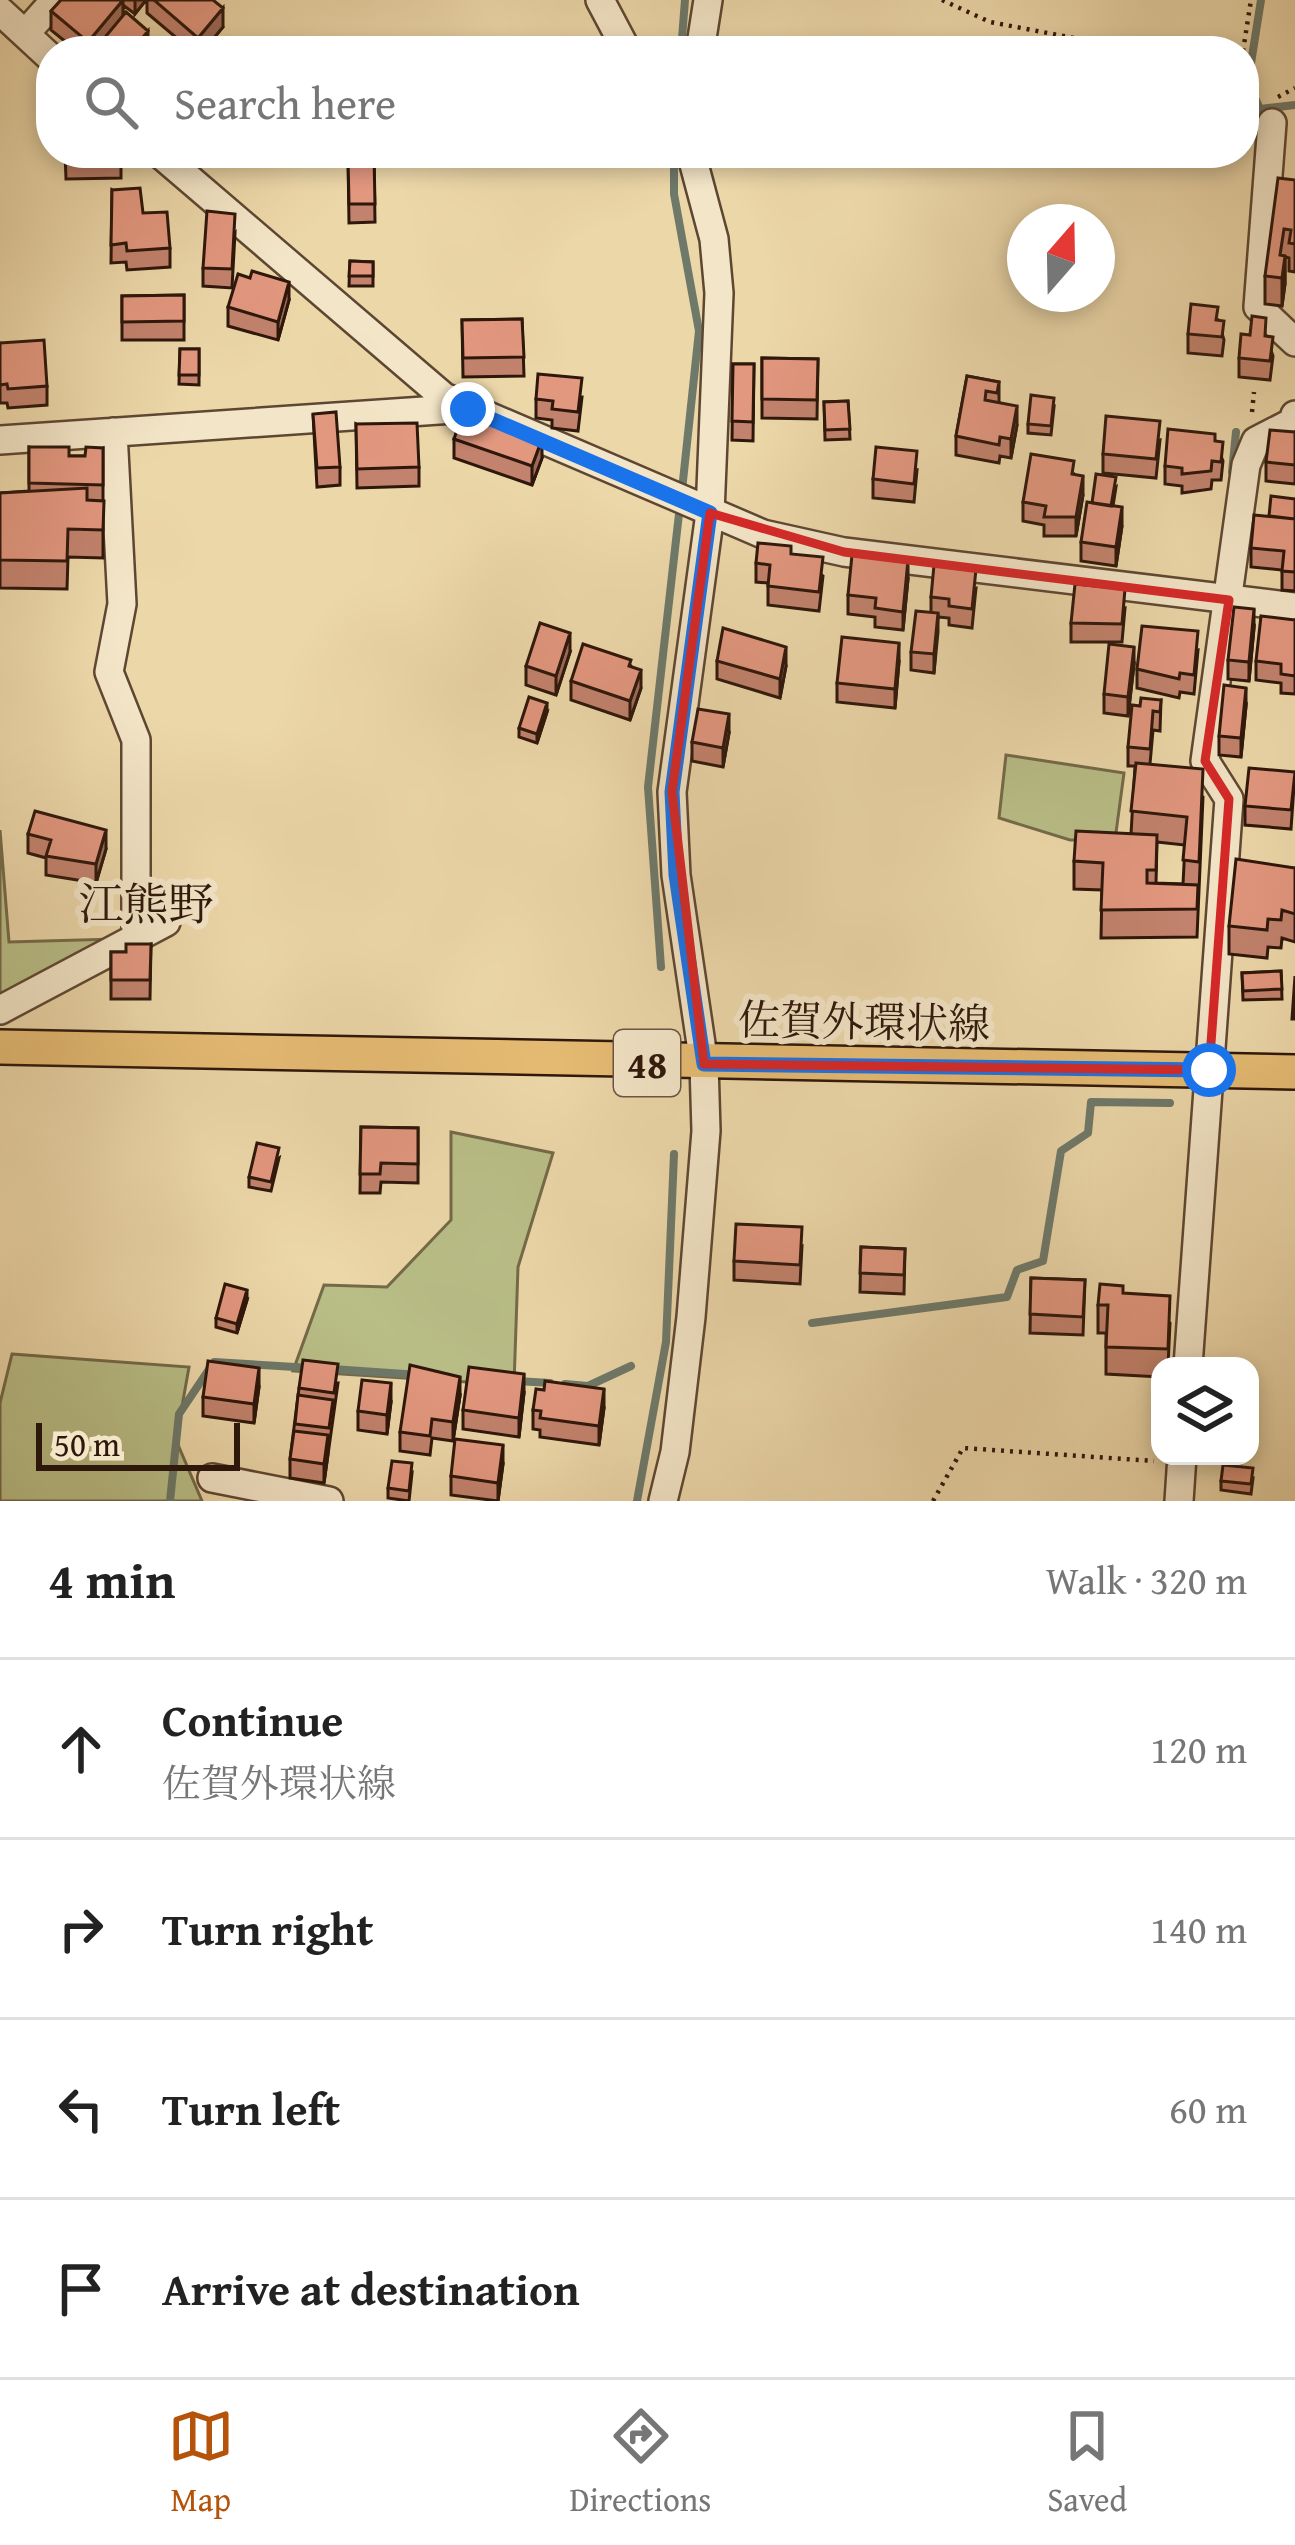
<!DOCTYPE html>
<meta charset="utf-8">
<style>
:root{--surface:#fff;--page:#f6f6f6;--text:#222;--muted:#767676;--line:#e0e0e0;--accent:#b45309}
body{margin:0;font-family:"Gentium Book Plus","Noto Serif JP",serif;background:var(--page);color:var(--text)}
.controls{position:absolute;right:36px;bottom:36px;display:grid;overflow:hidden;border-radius:24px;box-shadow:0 6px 18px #0003}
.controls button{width:108px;height:108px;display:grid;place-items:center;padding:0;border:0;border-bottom:3px solid var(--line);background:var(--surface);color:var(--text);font:60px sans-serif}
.compass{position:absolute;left:1007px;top:204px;width:108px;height:108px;border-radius:50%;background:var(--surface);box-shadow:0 6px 18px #0003;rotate:20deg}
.scale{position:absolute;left:36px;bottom:30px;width:204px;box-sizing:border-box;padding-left:12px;border:6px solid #2e170b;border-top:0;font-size:33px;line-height:42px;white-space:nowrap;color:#2e170b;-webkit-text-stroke:9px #f3e5c7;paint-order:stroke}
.stop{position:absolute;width:36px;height:36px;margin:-27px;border:9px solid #1a73e8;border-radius:50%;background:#fff}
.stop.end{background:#1a73e8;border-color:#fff;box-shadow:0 3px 12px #0008}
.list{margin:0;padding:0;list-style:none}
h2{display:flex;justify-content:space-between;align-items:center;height:156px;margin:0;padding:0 48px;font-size:51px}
h2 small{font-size:39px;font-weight:400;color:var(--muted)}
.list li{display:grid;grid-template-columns:78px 1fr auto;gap:36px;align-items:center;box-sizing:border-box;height:180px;padding:0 48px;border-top:3px solid var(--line)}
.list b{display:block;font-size:45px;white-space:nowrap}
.list p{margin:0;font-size:39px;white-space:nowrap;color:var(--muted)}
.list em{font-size:39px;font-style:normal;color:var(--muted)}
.icon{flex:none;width:66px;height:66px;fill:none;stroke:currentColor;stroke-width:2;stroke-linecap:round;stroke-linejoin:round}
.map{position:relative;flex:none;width:1295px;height:1501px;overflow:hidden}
.search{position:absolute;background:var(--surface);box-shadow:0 6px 18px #0003;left:36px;right:36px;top:36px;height:132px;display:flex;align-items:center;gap:30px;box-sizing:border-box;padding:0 42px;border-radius:48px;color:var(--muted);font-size:45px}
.sheet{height:876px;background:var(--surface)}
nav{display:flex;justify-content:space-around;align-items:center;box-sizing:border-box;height:168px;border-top:3px solid var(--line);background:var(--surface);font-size:33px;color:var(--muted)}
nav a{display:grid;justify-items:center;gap:6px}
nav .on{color:var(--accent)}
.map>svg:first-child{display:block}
.green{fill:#b9be87;stroke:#746a49;stroke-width:3}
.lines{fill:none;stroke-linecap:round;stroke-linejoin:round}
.stream{stroke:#6e796a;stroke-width:8}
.minor-casing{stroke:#5e4732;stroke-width:32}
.major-casing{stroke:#2e170b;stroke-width:38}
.path{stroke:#2e170b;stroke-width:4.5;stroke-dasharray:3 6;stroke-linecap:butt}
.minor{stroke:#f3e5c7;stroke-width:27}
.major{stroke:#e6bc74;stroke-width:33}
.wall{fill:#c2826d;stroke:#2e170b;stroke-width:3;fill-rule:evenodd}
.shaded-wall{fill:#9e6a59;stroke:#2e170b;stroke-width:3}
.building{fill:#e2977f;stroke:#2e170b;stroke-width:3}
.route{stroke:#1a73e8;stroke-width:15}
.marked{fill:none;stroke:#d62828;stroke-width:9;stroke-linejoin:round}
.labels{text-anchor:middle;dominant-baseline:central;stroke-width:12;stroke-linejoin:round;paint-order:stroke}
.shield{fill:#f3e5c7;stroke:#695543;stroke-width:3}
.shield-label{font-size:39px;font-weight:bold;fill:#2e170b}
.street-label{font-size:42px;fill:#2e170b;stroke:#f3e5c7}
.neighbourhood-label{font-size:45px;fill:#2e170b;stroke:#f3e5c7}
</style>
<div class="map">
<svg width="1295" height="1501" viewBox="0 0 1295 1501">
<rect width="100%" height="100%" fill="#ecd7a9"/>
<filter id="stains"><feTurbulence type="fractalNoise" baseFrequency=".00167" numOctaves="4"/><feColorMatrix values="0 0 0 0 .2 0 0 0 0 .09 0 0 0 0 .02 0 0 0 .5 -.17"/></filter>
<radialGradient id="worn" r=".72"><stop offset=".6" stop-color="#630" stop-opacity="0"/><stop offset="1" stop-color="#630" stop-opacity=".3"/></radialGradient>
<!-- green -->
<path class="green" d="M1006,755L1124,773L1115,840H1070L999,818Z
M0,830L9,942L116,939L0,995Z
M451,1132L553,1153L518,1267L514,1385L293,1371L324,1285L387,1287L451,1220Z
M12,1354L189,1367L176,1440L202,1501H0V1403Z"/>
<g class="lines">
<!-- stream -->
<path class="stream" d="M1261,0L1248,82L1260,109L1295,105
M681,51L685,0
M674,153V194L699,331L682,490
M1232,472L1236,432
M661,967L648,787L680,505
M812,1323L1007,1297L1017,1270L1043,1261L1061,1151L1088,1133L1091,1102L1170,1103
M332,1369L419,1375
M517,1381L550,1383
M565,1384L588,1386L631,1366
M170,1501L179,1414L214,1362L311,1368
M637,1501L666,1342L674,1154"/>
<!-- minor casing -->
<g class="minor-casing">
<path id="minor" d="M600,0L627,51
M0,11L51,58
M25,34L55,0
M700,51L708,0
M1272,123L1258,307L1295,342
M159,153L444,397L763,534L844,552L1295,607
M113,432L122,604L109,672L136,740V938
M0,440L468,408
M0,1010L166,922
M1188,1366L1229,799L1205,761L1246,465L1256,441L1293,422L1295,415
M212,1478L329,1501
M663,1501L675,1452L691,1317L706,1131L704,1064L676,875L672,792L710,513L719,293L714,239L691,153
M1179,1501L1182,1456"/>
</g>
<!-- major casing -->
<g class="major-casing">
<path id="major" d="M0,1047L1295,1072"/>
</g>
<!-- path -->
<path class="path" d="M942,0L990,22L1142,51
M1243,51L1251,0
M1244,97L1249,113
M1278,97L1295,88
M1252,412L1254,392
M933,1501L963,1448L1154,1461"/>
<!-- minor -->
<use href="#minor" class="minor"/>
<!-- major -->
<use href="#major" class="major"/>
</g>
<!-- wall -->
<path class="wall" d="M61,0H146L135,14L123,5V15L148,51H101V46L96,51H77L51,30V11Z
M147,0H213L223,27L203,51H192L147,13Z
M65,153H121V178L66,179Z
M374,157L375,222L349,223L348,158Z
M1295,180V272L1289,271V258L1285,257V284L1282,306L1265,304V276Z
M112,190L143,213L170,248V267L127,270L126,262L111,263Z
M235,233L232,288L203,286V268Z
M350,261L373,262V286H349Z
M184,295V340H122V296Z
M289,300L278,340L228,326V307Z
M522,319L524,376L463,377L462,320Z
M1218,320L1224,340L1222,356L1188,353V334Z
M1266,337L1273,356L1270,380L1239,377V358Z
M0,343L47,386V405L8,408L7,403H0Z
M180,349H199V385L179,384Z
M762,358L818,359L817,419L762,418Z
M733,364H754L753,441L732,440Z
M967,376L999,382V402L1017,425L1011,458L1000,456L999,463L956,455V436Z
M582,397L578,431L552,428V420L536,418V399Z
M848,401L850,439L825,440L824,402Z
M1054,407L1051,435L1028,433V424Z
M313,414L340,467V485L317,487Z
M356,424L419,467V486L357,488Z
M1295,432V484L1266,481V462Z
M454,439L542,458L532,485L454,458Z
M1160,440L1156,478L1103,473V454Z
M1215,441L1223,461L1221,480H1212L1211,489L1182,493V486L1165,484V466Z
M29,447L69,456H85L103,448V558L68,557L67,589L0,588V493L29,491Z
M917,470L914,502L873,498V479Z
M1074,474L1083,495L1076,536H1044V525L1023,521V502Z
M1116,487L1113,506L1122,526L1116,566L1081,561V542L1092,503Z
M1295,499V591L1282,590V570L1251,567V548L1269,516Z
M791,554L823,576L819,611L768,605V583L756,582V563Z
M908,579L903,630L875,627V617L848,614V595Z
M976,588L972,628L949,625V618L938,617L934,673L911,670V652L931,613V597Z
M1125,608L1122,642H1071V623Z
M1295,620V694L1281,693V683L1256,680V661Z
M1254,628L1249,681L1228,679V660Z
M1198,650L1194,694L1180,692L1179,698L1137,688V669Z
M570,652L556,695L526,685V666Z
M717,661L786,666L780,698L717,679Z
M899,662L895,708L837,702V683Z
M1134,665L1128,716L1104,713V694Z
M631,666L641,688L630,720L571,700V681Z
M1161,700L1160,731L1153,730L1150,764L1203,797L1197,937L1101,938L1102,890L1074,889V861L1131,834L1135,766H1128V747L1140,706ZM1157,842L1185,845L1183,884L1156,883Z
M1246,706L1241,757L1219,755V736Z
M547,712L537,743L519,737V728Z
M729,733L723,767L692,761V742Z
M1295,772L1291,829L1245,825V806Z
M28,834L106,849L96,883L46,875V858L28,853Z
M1295,868V942L1282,938L1281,948L1268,947L1267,958L1229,954V926Z
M151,944L150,999H111V952H126Z
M1281,971L1282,999L1243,1000L1242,973Z
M1295,976V1019H1292Z
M361,1127L418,1128V1183L381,1182L380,1193H360Z
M279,1158L271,1191L249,1187V1177Z
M802,1246L800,1284L734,1280V1261Z
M861,1247L905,1249L904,1294L860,1292Z
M1031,1278L1085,1280L1083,1335L1030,1333Z
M1123,1293L1170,1323L1168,1366H1160V1377L1106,1374V1333H1098V1305Z
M247,1300L237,1333L216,1327V1318Z
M338,1383L324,1483L290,1478V1459L299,1388Z
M259,1387L254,1423L203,1416V1397Z
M524,1393L519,1437L463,1429V1410Z
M460,1396L453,1441L432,1438L430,1455L400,1451V1432Z
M391,1402L387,1434L358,1430V1411Z
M604,1408L599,1445L540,1437V1430L533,1429V1410Z
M503,1464L498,1501L451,1495V1476Z
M412,1473L409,1501L388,1498V1488Z
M1253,1478L1251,1494L1221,1490V1481Z"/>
<!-- shaded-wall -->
<path class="shaded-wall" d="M123,0V19L101,42V46L96,51H88V42Z
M135,0H146L135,14Z
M223,8V27L203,51H198V38Z
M148,31V50L132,51Z
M1285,256V284L1282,306V278Z
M289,282V300L278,340V322Z
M1017,406V425L1011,458V439Z
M542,439V458L532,485V466Z
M1083,476V495L1076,536V517Z
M1122,507V526L1116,566V547Z
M908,560V579L903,630V612Z
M1254,609V628L1249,681V662Z
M938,613V632L934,673V654Z
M570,633V652L556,695V676Z
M899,643V662L895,708V689Z
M786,647V666L780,698V679Z
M1134,647V665L1128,716V697Z
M641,670V688L630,720V701Z
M1246,688V706L1241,757V738Z
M547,703V712L537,743V734Z
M729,714V733L723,767V748Z
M106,830V849L96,883V864Z
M247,1290V1300L237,1333V1324Z
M259,1368V1387L254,1423V1404Z
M524,1374V1393L519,1437V1418Z
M460,1377V1396L453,1441V1422Z
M391,1383V1402L387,1434V1415Z
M604,1389V1408L599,1445V1426Z
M328,1435V1454L324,1483V1464Z
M503,1445V1464L498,1501V1483Z"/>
<!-- building -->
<path class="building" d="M61,0H123L88,42L51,11Z
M154,0H213L223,8L198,38Z
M126,12L148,31L132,51H111L101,42Z
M66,153H121V159L66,160Z
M374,157L375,204H349L348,158Z
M1278,178L1295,180V244L1289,243L1291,230L1284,229L1280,255L1285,256L1282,278L1265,276Z
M140,188L143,213L167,212L170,248L127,251L126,243L111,245L112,190Z
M207,211L235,214L232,269L203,268Z
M350,261L373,262V276H349Z
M252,271L289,282L278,322L228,307L238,274L250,278Z
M184,295V321L122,322V296Z
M1191,304L1218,307L1216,320L1224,321L1222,337L1188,334Z
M1252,316L1266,318L1265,336L1273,337L1270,361L1239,358L1241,334L1250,335Z
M522,319L524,357L463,358L462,320Z
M44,340L47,386L8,389L7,384L0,385V343Z
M180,349H199V375H179Z
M762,358L818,359L817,400L762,399Z
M733,364H754L753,422L732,421Z
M538,374L582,378L578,412L552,409L553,401L536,399Z
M967,376L999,382L997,393L986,391L985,400L1017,406L1011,439L1000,437L999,445L956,436Z
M1031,395L1054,398L1051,426L1028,424Z
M848,401L850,429L825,430L824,402Z
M465,406L542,439L532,466L454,439Z
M336,412L340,467L317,468L313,414Z
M1106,416L1160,421L1156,459L1103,454Z
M417,423L419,467L357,469L356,424Z
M1168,429L1215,434V441L1223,442L1221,462L1212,461L1211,471L1182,474V468L1165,466Z
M1270,430L1295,432V465L1266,462Z
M29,447H69V456H85L86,447L103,448V485L29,483Z
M876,447L917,451L914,484L873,479Z
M1031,454L1074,461L1072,474L1083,476L1076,517H1044L1046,506L1023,502Z
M1096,474L1116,477L1111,506L1092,503Z
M87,488V500L104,501L103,530L68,529L67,561L0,560V493Z
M1271,496L1295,499V519L1269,516Z
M1087,502L1122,507L1116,547L1081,542Z
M1254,515L1295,519V572L1282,571L1284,551L1251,548Z
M758,543L791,546V554L823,557L819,592L768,586L770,565L756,563Z
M852,555L908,560L903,612L875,608L876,598L848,595Z
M934,565L976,569L972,609L949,606V599L931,597Z
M1075,584L1125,589L1122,624L1071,623Z
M1234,607L1254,609L1249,662L1228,660Z
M916,611L938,613L934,654L911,652Z
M1261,616L1295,620V676L1281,674V664L1256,661Z
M540,623L570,633L556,676L526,666Z
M1142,626L1198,631L1194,675L1180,673L1179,679L1137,669Z
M723,628L786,647L780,679L717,661Z
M842,637L899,643L895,689L837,683Z
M583,644L631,660L629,666L641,670L630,701L571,681Z
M1109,644L1134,647L1128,697L1104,694Z
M1224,685L1246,688L1241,738L1219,736Z
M529,697L547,703L537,734L519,728Z
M1141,698L1161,700L1160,712L1153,711L1150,749L1128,747L1132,705L1140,706Z
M698,709L729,714L723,748L692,742Z
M1136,763L1203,769L1199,862L1183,860L1187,817L1131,811Z
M1249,768L1295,772L1291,810L1245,806Z
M35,811L106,830L96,864L46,856L51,840L28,834Z
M1076,831L1157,835L1156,870H1147V883L1198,885L1197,909L1101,910L1103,863L1074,861Z
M1236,859L1295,868V914L1282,910L1281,920L1268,919L1267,930L1229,926Z
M126,944H151L150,980H111V952H126Z
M1281,971L1282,989L1243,991L1242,973Z
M361,1127L418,1128V1164L381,1163L380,1174H360Z
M257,1143L279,1148L271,1182L249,1177Z
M736,1224L802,1227L800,1265L734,1261Z
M861,1247L905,1249L904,1275L860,1273Z
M1031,1278L1085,1280L1083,1317L1030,1314Z
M225,1284L247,1290L237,1324L216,1318Z
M1100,1284L1123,1286V1293L1170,1296L1168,1349L1106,1347L1108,1305H1098Z
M303,1360L338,1364L334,1393L299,1388Z
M208,1361L259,1368L254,1404L203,1397Z
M410,1365L460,1377L453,1422L432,1419L430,1436L400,1432Z
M469,1367L524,1374L519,1418L463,1410Z
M362,1380L391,1383L387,1415L358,1411Z
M545,1381L604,1389L599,1426L540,1418L541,1411L533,1410L536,1389L544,1390Z
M298,1395L333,1400L329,1428L295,1424Z
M294,1431L328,1435L324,1464L290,1459Z
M455,1439L503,1445L498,1483L451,1476Z
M392,1461L412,1463L409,1491L388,1488Z
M1223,1465L1253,1468L1251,1484L1221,1481Z"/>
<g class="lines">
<!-- route -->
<path class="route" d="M468,409L710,513L672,792L676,875L704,1064L1209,1070"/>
</g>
<!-- marked area -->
<path class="marked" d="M710,513L844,552L1229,600L1205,761L1229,799L1209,1070L704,1064L672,792Z"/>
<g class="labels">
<!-- shield labels -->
<rect class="shield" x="614" y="1030" width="66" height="66" rx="9"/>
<g class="shield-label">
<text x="647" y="1063">48</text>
</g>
<!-- street labels -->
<g class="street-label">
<text transform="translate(864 1021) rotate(1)">佐賀外環状線</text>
</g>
<!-- neighbourhood labels -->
<g class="neighbourhood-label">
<text x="146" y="903">江熊野</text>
</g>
</g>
<rect width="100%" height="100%" filter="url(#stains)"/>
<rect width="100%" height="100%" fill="url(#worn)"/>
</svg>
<div class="controls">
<button><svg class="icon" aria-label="layers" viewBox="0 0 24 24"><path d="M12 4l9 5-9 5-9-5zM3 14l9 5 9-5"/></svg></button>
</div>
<svg class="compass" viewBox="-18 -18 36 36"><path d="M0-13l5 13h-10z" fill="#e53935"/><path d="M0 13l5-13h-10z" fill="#767676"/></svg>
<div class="scale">50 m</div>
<div class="stop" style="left:1209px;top:1070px"></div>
<div class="stop end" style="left:468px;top:409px"></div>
<div class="search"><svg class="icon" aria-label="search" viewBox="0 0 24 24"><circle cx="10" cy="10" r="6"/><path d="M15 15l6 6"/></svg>Search here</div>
</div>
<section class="sheet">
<h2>4 min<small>Walk · 320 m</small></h2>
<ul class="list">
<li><svg class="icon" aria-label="ahead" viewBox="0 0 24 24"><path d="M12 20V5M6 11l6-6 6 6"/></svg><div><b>Continue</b><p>佐賀外環状線</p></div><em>120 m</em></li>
<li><svg class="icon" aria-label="right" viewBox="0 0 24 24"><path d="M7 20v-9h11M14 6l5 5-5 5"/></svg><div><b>Turn right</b></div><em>140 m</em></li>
<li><svg class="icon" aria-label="left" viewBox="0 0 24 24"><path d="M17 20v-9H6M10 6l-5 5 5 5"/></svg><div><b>Turn left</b></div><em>60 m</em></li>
<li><svg class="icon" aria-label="arrive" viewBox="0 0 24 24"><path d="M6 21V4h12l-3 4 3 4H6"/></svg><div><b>Arrive at destination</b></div></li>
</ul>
</section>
<nav>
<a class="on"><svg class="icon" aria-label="map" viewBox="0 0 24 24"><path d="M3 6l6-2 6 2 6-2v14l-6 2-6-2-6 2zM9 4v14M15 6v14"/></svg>Map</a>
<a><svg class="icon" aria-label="directions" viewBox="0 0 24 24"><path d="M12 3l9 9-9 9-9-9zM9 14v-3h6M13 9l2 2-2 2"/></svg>Directions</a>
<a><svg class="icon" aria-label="saved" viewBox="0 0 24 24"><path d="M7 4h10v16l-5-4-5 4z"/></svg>Saved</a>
</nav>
